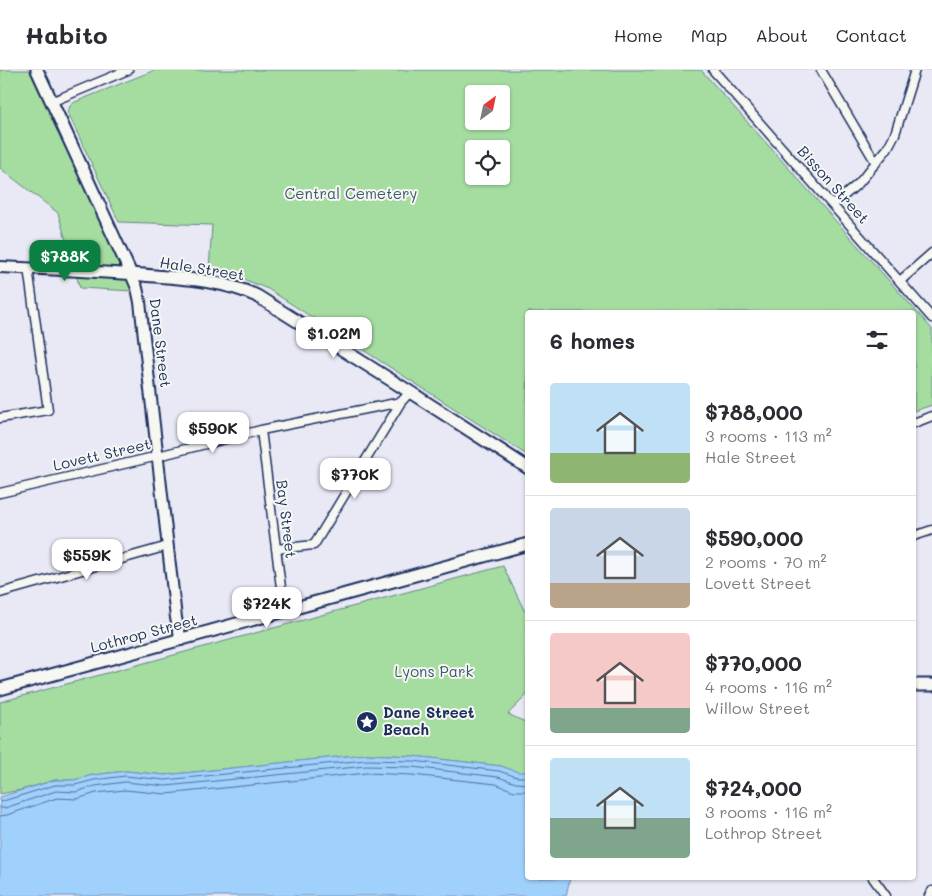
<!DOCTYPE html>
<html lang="en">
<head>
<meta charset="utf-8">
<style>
  body { margin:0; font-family:Mali,sans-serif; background:#f2f2f3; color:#2b2b33; height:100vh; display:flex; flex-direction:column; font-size:19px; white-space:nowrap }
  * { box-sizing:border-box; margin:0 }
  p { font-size:16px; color:#7c7c81 }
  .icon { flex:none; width:28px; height:28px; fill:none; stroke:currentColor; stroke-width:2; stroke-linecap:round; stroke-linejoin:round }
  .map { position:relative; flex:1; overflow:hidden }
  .panel { position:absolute; left:525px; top:240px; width:391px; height:570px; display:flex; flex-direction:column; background:#fff; border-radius:5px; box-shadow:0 1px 4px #0004 }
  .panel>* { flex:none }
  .needle { width:32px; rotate:33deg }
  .tools { position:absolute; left:465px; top:15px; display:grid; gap:10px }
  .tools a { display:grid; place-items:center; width:45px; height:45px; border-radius:5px; background:#fff; box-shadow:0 1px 4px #0004; font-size:25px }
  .price { position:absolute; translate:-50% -42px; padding:0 11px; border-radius:10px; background:#fff; color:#222; font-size:16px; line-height:32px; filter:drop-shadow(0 1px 2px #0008) }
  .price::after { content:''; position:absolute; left:50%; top:30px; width:15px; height:11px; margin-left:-8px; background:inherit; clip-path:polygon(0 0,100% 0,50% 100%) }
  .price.current { background:#0b8043; color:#fff }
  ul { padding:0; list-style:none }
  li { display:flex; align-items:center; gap:15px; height:125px; padding:0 25px }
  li+li { border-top:1px solid #e1e1e2 }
  li span { display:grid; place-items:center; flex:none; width:140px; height:100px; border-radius:5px; color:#555 }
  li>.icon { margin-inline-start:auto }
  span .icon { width:60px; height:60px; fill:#fffc; stroke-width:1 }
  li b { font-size:21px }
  h2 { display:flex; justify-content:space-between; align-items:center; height:60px; padding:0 25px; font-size:21px }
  header { display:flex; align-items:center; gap:30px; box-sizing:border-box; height:70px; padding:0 25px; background:#fff; border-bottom:1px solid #e1e1e2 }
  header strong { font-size:24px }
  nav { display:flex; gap:28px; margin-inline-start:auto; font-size:18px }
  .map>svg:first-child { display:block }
  .green { fill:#a5dda1; stroke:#608680; fill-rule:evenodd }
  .water { fill:#a0d0fc; stroke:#6b90bd }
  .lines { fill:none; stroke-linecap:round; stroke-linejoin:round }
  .shore { stroke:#506f9d; stroke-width:1 }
  .minor-casing { stroke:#1b2f5e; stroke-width:11 }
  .tertiary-casing { stroke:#1b2f5e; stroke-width:14 }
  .secondary-casing { stroke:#1b2f5e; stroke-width:15 }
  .minor { stroke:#f6f6f2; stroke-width:8 }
  .tertiary { stroke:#f6f6f2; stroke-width:10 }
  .secondary { stroke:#f6f6f2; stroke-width:11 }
  .labels { text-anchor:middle; stroke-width:4; stroke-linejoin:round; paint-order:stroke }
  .street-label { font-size:15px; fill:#1b2f5e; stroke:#f6f6f2 }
  .park-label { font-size:15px; fill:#3e5a6f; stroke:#f6f6f2 }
  .poi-label { font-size:15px; font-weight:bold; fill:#1b2f5e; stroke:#f6f6f2; text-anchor:start }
</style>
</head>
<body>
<header>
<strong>Habito</strong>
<nav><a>Home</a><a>Map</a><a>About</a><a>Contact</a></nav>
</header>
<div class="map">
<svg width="932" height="826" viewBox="0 0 932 826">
  <rect width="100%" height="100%" fill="#e9e8f5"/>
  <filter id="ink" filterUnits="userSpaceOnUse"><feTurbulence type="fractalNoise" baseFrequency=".02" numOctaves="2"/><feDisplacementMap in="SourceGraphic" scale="10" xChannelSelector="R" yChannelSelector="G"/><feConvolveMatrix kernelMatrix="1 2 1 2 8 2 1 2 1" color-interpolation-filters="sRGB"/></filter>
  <g filter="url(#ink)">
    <path class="green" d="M0,0H39L133,221L80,218L58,143L0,98Z
      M155,0H701L932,259V335L914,341V242H528L527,385L268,219L236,206L209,201L212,155L119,152L68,43L70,36L75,32ZM474,24H501V51H474ZM474,79H501V106H474Z
      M503,496L524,540L527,542V625L508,644L527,653V702L518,703L501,696L413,686L366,684L165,705L126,701L93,705L74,710H55L21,720L0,724V632Z"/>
    <path class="water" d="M366,684L413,686L501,696L518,702H527L528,808H570L566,826H0V727L55,710H74L93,705L126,701L165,705Z"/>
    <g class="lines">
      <path class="shore" d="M0,732L55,715H75L94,710L125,706L165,710L366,690L413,691L499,701L517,707H528
        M0,738H5L56,721L76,722L95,716L125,712L166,716L366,696L412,697L498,707L516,713L528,714
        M0,746L7,745L57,728L77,729L96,723L125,720L166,724L367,703L412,705L496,714L514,721H528"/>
      <g class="minor-casing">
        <path id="minor" d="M713,0L932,248
          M821,0L876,93
          M51,32L128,0
          M833,135L859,113L887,79L895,64L915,0
          M900,211L932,183
          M0,348L48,340L28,198
          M914,353L932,346
          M261,360L284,541
          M0,423L158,386L261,360L401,332L410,322
          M914,466L932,460
          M276,479L314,475L401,332
          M0,523L168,476
          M873,808L886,826
          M929,826L932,821"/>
      </g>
      <g class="tertiary-casing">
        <path id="tertiary" d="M0,197L63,200L131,204L137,218L140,232L176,548L181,570"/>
      </g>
      <g class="secondary-casing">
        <path id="secondary" d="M37,0L131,204C173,208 218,208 257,226L410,322L528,398
          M914,615H932
          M0,619L528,474"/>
      </g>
      <use href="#minor" class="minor"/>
      <use href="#tertiary" class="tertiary"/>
      <use href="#secondary" class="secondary"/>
    </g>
  </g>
  <defs>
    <g id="sight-disc" transform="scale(1.125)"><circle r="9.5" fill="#1b2f5e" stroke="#f6f6f2"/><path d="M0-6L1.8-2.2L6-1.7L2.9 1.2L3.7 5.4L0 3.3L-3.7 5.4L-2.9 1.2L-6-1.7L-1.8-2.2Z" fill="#fff"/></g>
  </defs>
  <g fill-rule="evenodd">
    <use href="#sight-disc" x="367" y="652"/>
  </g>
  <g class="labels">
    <g class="street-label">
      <text transform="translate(833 115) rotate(48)" y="5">Bisson Street</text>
      <text transform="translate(202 199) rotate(9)" y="5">Hale Street</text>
      <text transform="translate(160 273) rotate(83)" y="5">Dane Street</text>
      <text transform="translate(102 385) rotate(-13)" y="5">Lovett Street</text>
      <text transform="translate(286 449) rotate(83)" y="5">Bay Street</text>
      <text transform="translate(144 564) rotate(-15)" y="5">Lothrop Street</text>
    </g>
    <g class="park-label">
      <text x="351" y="129">Central Cemetery</text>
      <text x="434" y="607">Lyons Park</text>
    </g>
    <g class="poi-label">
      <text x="383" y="648">Dane Street<tspan x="383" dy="17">Beach</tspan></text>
    </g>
  </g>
</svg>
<div class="tools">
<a><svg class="needle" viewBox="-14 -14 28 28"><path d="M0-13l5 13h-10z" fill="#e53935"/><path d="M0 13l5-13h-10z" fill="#7c7c81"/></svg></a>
<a><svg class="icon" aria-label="locate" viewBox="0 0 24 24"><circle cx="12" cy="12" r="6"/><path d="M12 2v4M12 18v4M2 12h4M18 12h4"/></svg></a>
</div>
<b class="price current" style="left:65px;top:212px">$788K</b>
<b class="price" style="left:334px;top:289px">$1.02M</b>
<b class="price" style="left:213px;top:384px">$590K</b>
<b class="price" style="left:355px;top:430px">$770K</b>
<b class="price" style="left:87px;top:511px">$559K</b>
<b class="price" style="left:267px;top:559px">$724K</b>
<section class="panel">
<h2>6 homes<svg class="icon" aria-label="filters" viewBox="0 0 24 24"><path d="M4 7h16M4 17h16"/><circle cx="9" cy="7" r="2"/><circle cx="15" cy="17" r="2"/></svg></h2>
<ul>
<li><span style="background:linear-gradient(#bfe0f5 70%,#8fb573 0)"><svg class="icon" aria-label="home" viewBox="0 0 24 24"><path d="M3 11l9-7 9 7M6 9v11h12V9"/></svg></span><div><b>$788,000</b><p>3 rooms · 113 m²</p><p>Hale Street</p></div></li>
<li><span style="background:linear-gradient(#c9d6e8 75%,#b9a48a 0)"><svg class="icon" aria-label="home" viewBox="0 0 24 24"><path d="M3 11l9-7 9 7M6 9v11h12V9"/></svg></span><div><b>$590,000</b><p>2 rooms · 70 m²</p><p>Lovett Street</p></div></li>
<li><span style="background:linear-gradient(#f6c9c9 75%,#7fa58c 0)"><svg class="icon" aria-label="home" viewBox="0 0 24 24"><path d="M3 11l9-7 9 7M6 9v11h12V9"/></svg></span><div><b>$770,000</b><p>4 rooms · 116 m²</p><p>Willow Street</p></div></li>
<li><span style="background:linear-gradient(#bfe0f5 60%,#7fa58c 0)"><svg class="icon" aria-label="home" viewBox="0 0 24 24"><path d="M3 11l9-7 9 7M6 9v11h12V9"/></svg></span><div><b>$724,000</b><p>3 rooms · 116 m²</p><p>Lothrop Street</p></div></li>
</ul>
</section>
</div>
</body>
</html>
